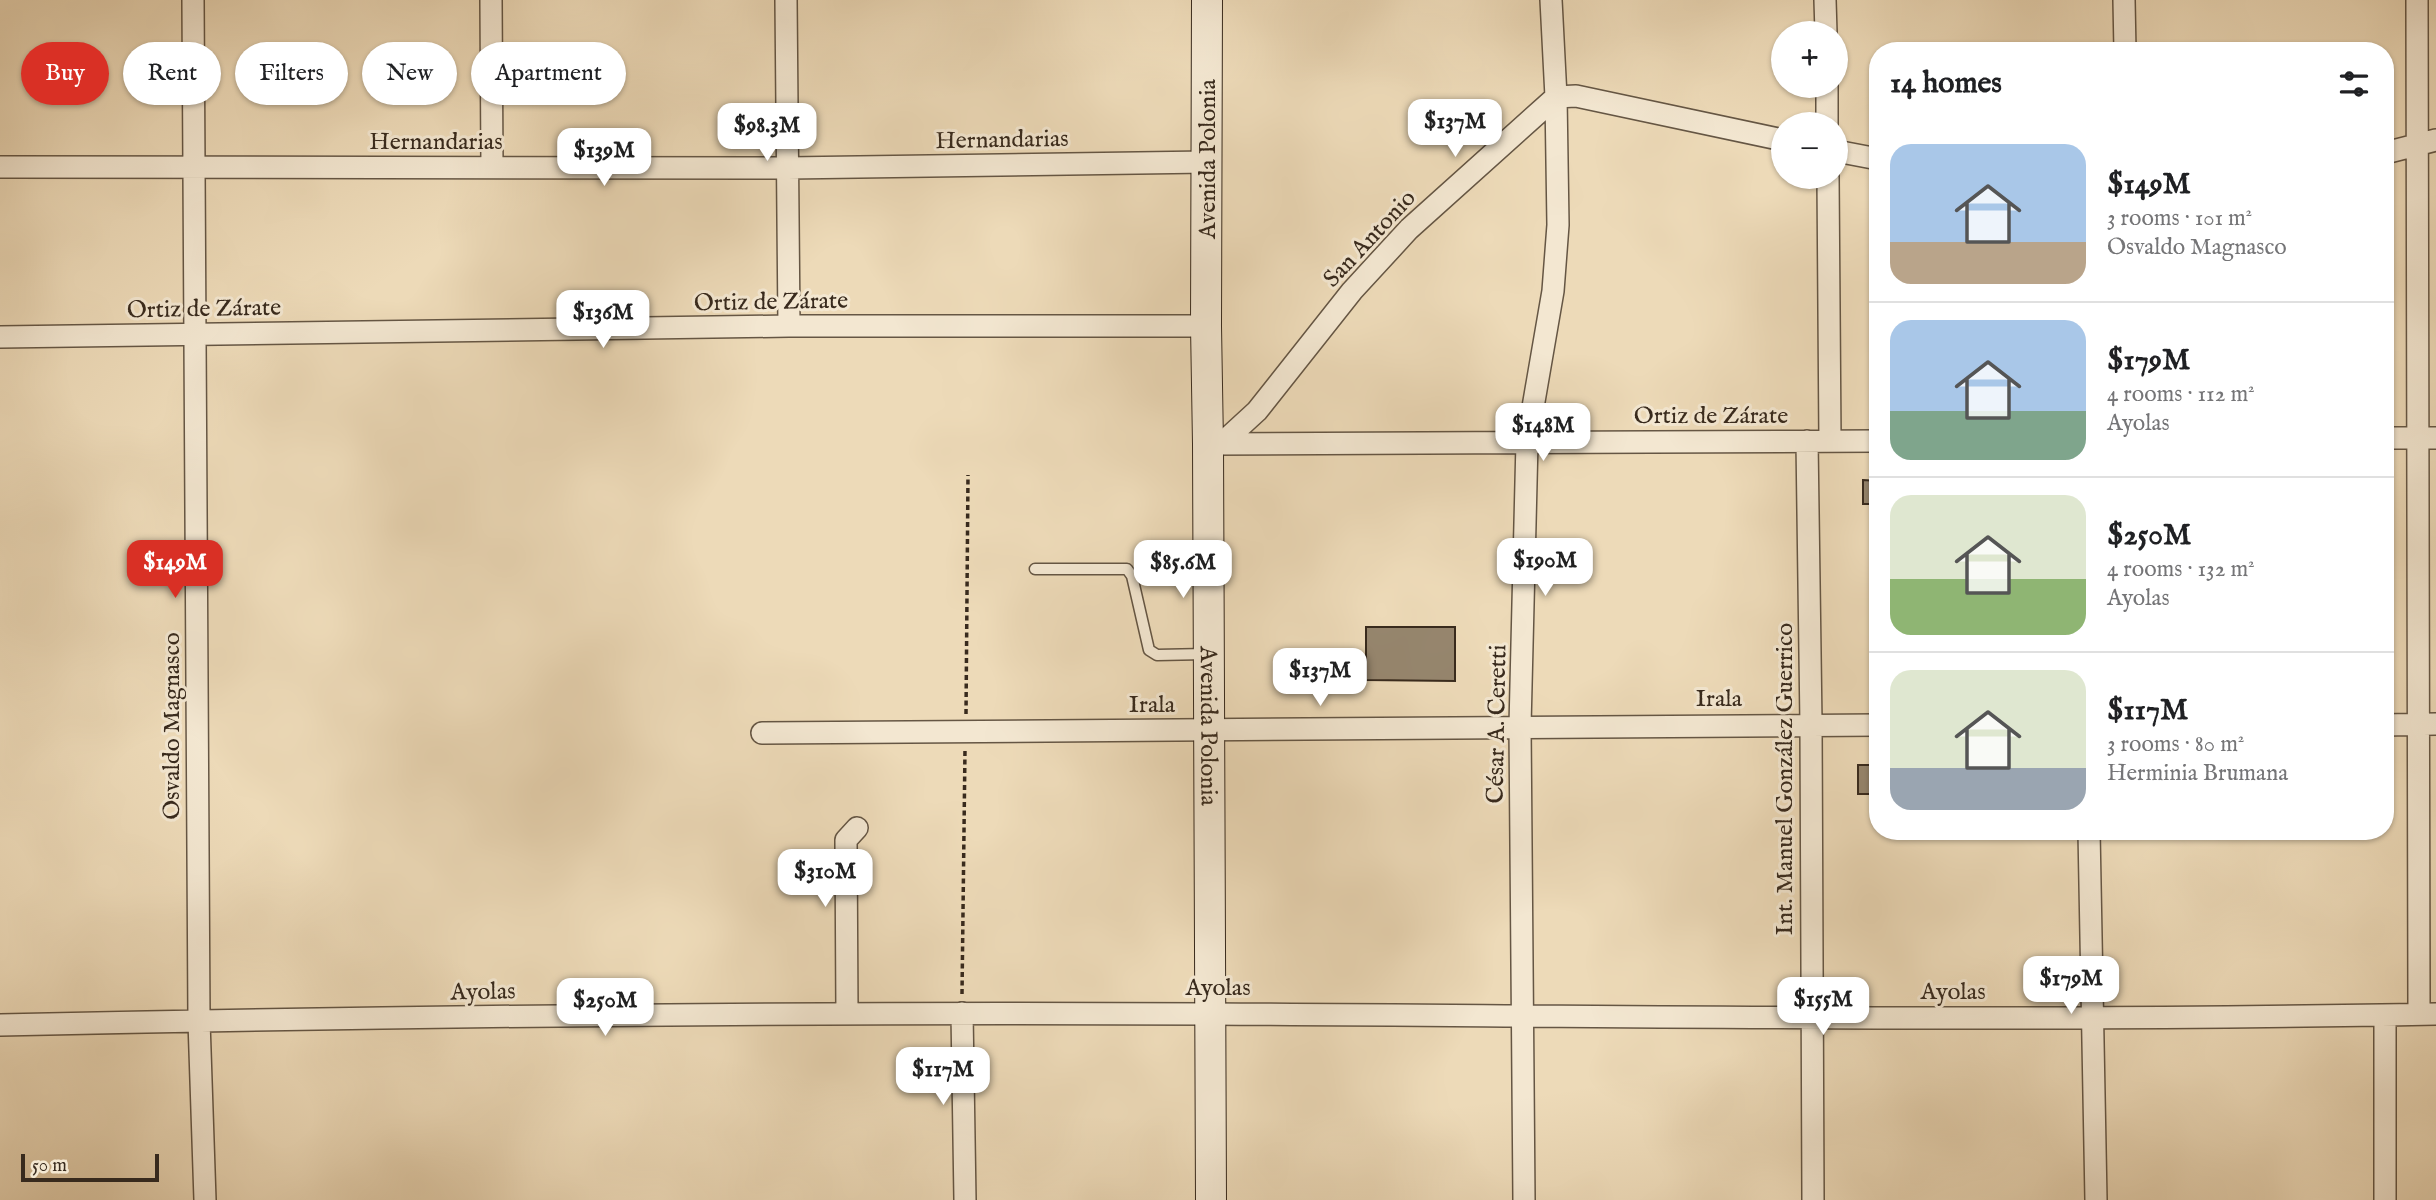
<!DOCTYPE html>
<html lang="en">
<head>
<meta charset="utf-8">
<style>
  body { margin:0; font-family:"IM FELL English",serif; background:#f6f6f6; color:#202124; height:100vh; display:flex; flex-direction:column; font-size:26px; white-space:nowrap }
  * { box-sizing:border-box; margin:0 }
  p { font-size:23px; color:#757577 }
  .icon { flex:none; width:38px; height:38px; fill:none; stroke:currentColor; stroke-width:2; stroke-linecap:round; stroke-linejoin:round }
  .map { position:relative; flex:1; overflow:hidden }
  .sheet { position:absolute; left:1869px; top:42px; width:525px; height:798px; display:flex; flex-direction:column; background:#fff; border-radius:28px; box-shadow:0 2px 5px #0004 }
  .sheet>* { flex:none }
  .top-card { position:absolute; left:21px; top:42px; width:665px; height:63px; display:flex; gap:14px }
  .buttons { position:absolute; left:1771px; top:21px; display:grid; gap:14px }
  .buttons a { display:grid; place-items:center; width:77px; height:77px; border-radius:50%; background:#fff; box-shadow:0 2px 5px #0004; font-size:35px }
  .scale { position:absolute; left:21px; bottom:18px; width:138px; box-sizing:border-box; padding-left:7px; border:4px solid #382a1d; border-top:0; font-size:19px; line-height:24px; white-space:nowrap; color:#382a1d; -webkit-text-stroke:5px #f3e7d1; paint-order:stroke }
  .price { position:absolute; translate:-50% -60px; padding:0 16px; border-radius:14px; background:#fff; color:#222; font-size:23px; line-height:46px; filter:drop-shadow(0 2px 4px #0008) }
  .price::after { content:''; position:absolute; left:50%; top:42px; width:21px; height:16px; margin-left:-10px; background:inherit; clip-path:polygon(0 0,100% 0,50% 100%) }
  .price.on { background:#d93025; color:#fff }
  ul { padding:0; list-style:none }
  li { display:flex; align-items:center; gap:21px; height:175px; padding:0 21px }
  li+li { border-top:2px solid #e0e0e0 }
  li span { display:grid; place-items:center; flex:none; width:196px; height:140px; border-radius:21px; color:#555 }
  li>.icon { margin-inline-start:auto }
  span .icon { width:84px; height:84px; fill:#fffc; stroke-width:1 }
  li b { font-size:30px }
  h2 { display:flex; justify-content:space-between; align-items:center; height:84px; padding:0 21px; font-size:30px }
  .chip { padding:0 24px; border-radius:32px; background:#fff; box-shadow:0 2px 5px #0004; font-size:24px; line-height:63px }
  .chip.on { background:#d93025; color:#fff }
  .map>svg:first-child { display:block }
  .building { fill:#96866e; stroke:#382a1d; stroke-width:2 }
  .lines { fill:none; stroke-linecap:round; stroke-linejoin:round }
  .lane-casing { stroke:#655644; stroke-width:13 }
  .street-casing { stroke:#655644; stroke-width:24 }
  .secondary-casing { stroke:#382a1d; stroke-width:32 }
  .path { stroke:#382a1d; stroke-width:3.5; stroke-dasharray:5 3.5; stroke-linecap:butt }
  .lane { stroke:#f3e7d1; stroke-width:10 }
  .street { stroke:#f3e7d1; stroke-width:21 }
  .secondary { stroke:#f3e7d1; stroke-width:30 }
  .labels { text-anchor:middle; stroke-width:6; stroke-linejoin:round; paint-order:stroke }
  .street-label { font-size:24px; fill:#382a1d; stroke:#f3e7d1 }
</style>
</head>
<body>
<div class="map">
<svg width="2436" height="1200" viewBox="0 0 2436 1200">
  <rect width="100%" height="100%" fill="#eddab8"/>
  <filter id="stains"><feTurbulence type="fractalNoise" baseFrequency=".00286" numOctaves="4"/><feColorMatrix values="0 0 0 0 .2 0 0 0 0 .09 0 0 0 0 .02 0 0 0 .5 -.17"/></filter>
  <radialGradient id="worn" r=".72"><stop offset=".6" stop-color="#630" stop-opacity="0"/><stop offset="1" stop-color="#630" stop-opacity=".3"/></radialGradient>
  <path class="building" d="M1863,480L1878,481V504H1863Z
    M1366,627H1455V681L1366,680Z
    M1858,765H1878V794H1858Z"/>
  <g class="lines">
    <g class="lane-casing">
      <path id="lane" d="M1035,569H1127L1132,576L1149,650L1157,655L1206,654"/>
    </g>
    <g class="street-casing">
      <path id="street" d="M193,0L199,1021L205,1200
        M491,0L492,167
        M786,0L789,326
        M1825,0L1826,33
        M2124,0L2125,51
        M2417,0L2419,1014
        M1827,86V124
        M1836,151L1878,159
        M2385,153L2436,140
        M0,167L788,168L1207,162
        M1828,177L1830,441
        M0,337L789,326H1206
        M2385,438H2436
        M1807,441L1811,724L1813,1200
        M1214,444L1878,441
        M1221,444L1257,411L1352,291L1409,229L1556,97L1576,96L1783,140
        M2385,725L2436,724
        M762,733L1878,725
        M2089,831L2096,1200
        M962,1013L965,1200
        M847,1014L846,840L857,828
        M0,1025C404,1016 808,1012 1212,1014C1620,1016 2028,1022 2436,1014
        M1524,1200L1520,726L1527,442L1553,291L1558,225L1556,97L1551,0
        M2385,1200V1015"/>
    </g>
    <g class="secondary-casing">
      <g id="secondary">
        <path id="s1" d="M1207,0L1206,326L1208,444L1211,1200"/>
      </g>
    </g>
    <path class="path" d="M966,714L968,475
      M962,994L965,749"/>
    <use href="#lane" class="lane"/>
    <use href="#street" class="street"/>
    <use href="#secondary" class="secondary"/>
  </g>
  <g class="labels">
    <g class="street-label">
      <text transform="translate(1002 139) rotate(-1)" y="8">Hernandarias</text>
      <text x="436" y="149">Hernandarias</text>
      <text transform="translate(1207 159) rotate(-90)" y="8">Avenida Polonia</text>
      <text transform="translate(1369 238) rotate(-47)" y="8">San Antonio</text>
      <text transform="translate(771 301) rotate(-1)" y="8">Ortiz de Zárate</text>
      <text transform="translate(204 308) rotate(-1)" y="8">Ortiz de Zárate</text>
      <text x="1711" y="423">Ortiz de Zárate</text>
      <text x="1719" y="706">Irala</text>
      <text x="1152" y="712">Irala</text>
      <text transform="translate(1496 724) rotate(-89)" y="8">César A. Ceretti</text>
      <text transform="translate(171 726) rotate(-90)" y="8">Osvaldo Magnasco</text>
      <text dy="8" stroke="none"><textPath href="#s1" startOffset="726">Avenida Polonia</textPath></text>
      <text transform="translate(1784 779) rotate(-90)" y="8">Int. Manuel González Guerrico</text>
      <text x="1218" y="995">Ayolas</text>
      <text transform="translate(483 991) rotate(-1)" y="8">Ayolas</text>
      <text x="1953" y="999">Ayolas</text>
    </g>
  </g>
  <rect width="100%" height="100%" filter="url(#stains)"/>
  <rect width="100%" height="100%" fill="url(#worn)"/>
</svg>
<div class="buttons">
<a>+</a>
<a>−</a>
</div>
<div class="scale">50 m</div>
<b class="price" style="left:1455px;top:159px">$137M</b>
<b class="price" style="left:767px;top:163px">$98.3M</b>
<b class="price" style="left:604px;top:188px">$139M</b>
<b class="price" style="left:603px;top:350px">$136M</b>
<b class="price" style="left:1543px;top:463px">$148M</b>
<b class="price" style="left:1545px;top:598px">$190M</b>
<b class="price on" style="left:175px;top:600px">$149M</b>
<b class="price" style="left:1183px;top:600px">$85.6M</b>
<b class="price" style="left:1320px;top:708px">$137M</b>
<b class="price" style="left:825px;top:909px">$310M</b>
<b class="price" style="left:2071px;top:1016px">$179M</b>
<b class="price" style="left:1823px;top:1037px">$155M</b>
<b class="price" style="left:605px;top:1038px">$250M</b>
<b class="price" style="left:943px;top:1107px">$117M</b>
<div class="top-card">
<a class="chip on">Buy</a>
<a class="chip">Rent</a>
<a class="chip">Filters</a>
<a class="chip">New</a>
<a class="chip">Apartment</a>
</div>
<section class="sheet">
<h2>14 homes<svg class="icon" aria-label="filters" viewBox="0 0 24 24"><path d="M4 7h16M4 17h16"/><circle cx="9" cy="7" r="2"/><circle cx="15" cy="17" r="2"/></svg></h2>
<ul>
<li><span style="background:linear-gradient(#a9c7e8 70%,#b9a48a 0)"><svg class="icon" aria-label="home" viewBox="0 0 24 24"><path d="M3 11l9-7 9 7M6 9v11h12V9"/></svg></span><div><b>$149M</b><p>3 rooms · 101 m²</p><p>Osvaldo Magnasco</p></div></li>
<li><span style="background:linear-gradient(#a9c7e8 65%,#7fa58c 0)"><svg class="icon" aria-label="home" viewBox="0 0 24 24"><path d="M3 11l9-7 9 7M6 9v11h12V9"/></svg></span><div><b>$179M</b><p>4 rooms · 112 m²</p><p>Ayolas</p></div></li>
<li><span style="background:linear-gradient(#dfe7d0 60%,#8fb573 0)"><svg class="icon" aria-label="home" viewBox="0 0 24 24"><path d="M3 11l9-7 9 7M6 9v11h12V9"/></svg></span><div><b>$250M</b><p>4 rooms · 132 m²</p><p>Ayolas</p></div></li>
<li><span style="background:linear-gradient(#dfe7d0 70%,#9aa5b1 0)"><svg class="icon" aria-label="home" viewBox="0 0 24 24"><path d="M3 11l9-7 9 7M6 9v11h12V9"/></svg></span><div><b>$117M</b><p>3 rooms · 80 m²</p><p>Herminia Brumana</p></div></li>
</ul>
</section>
</div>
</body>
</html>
